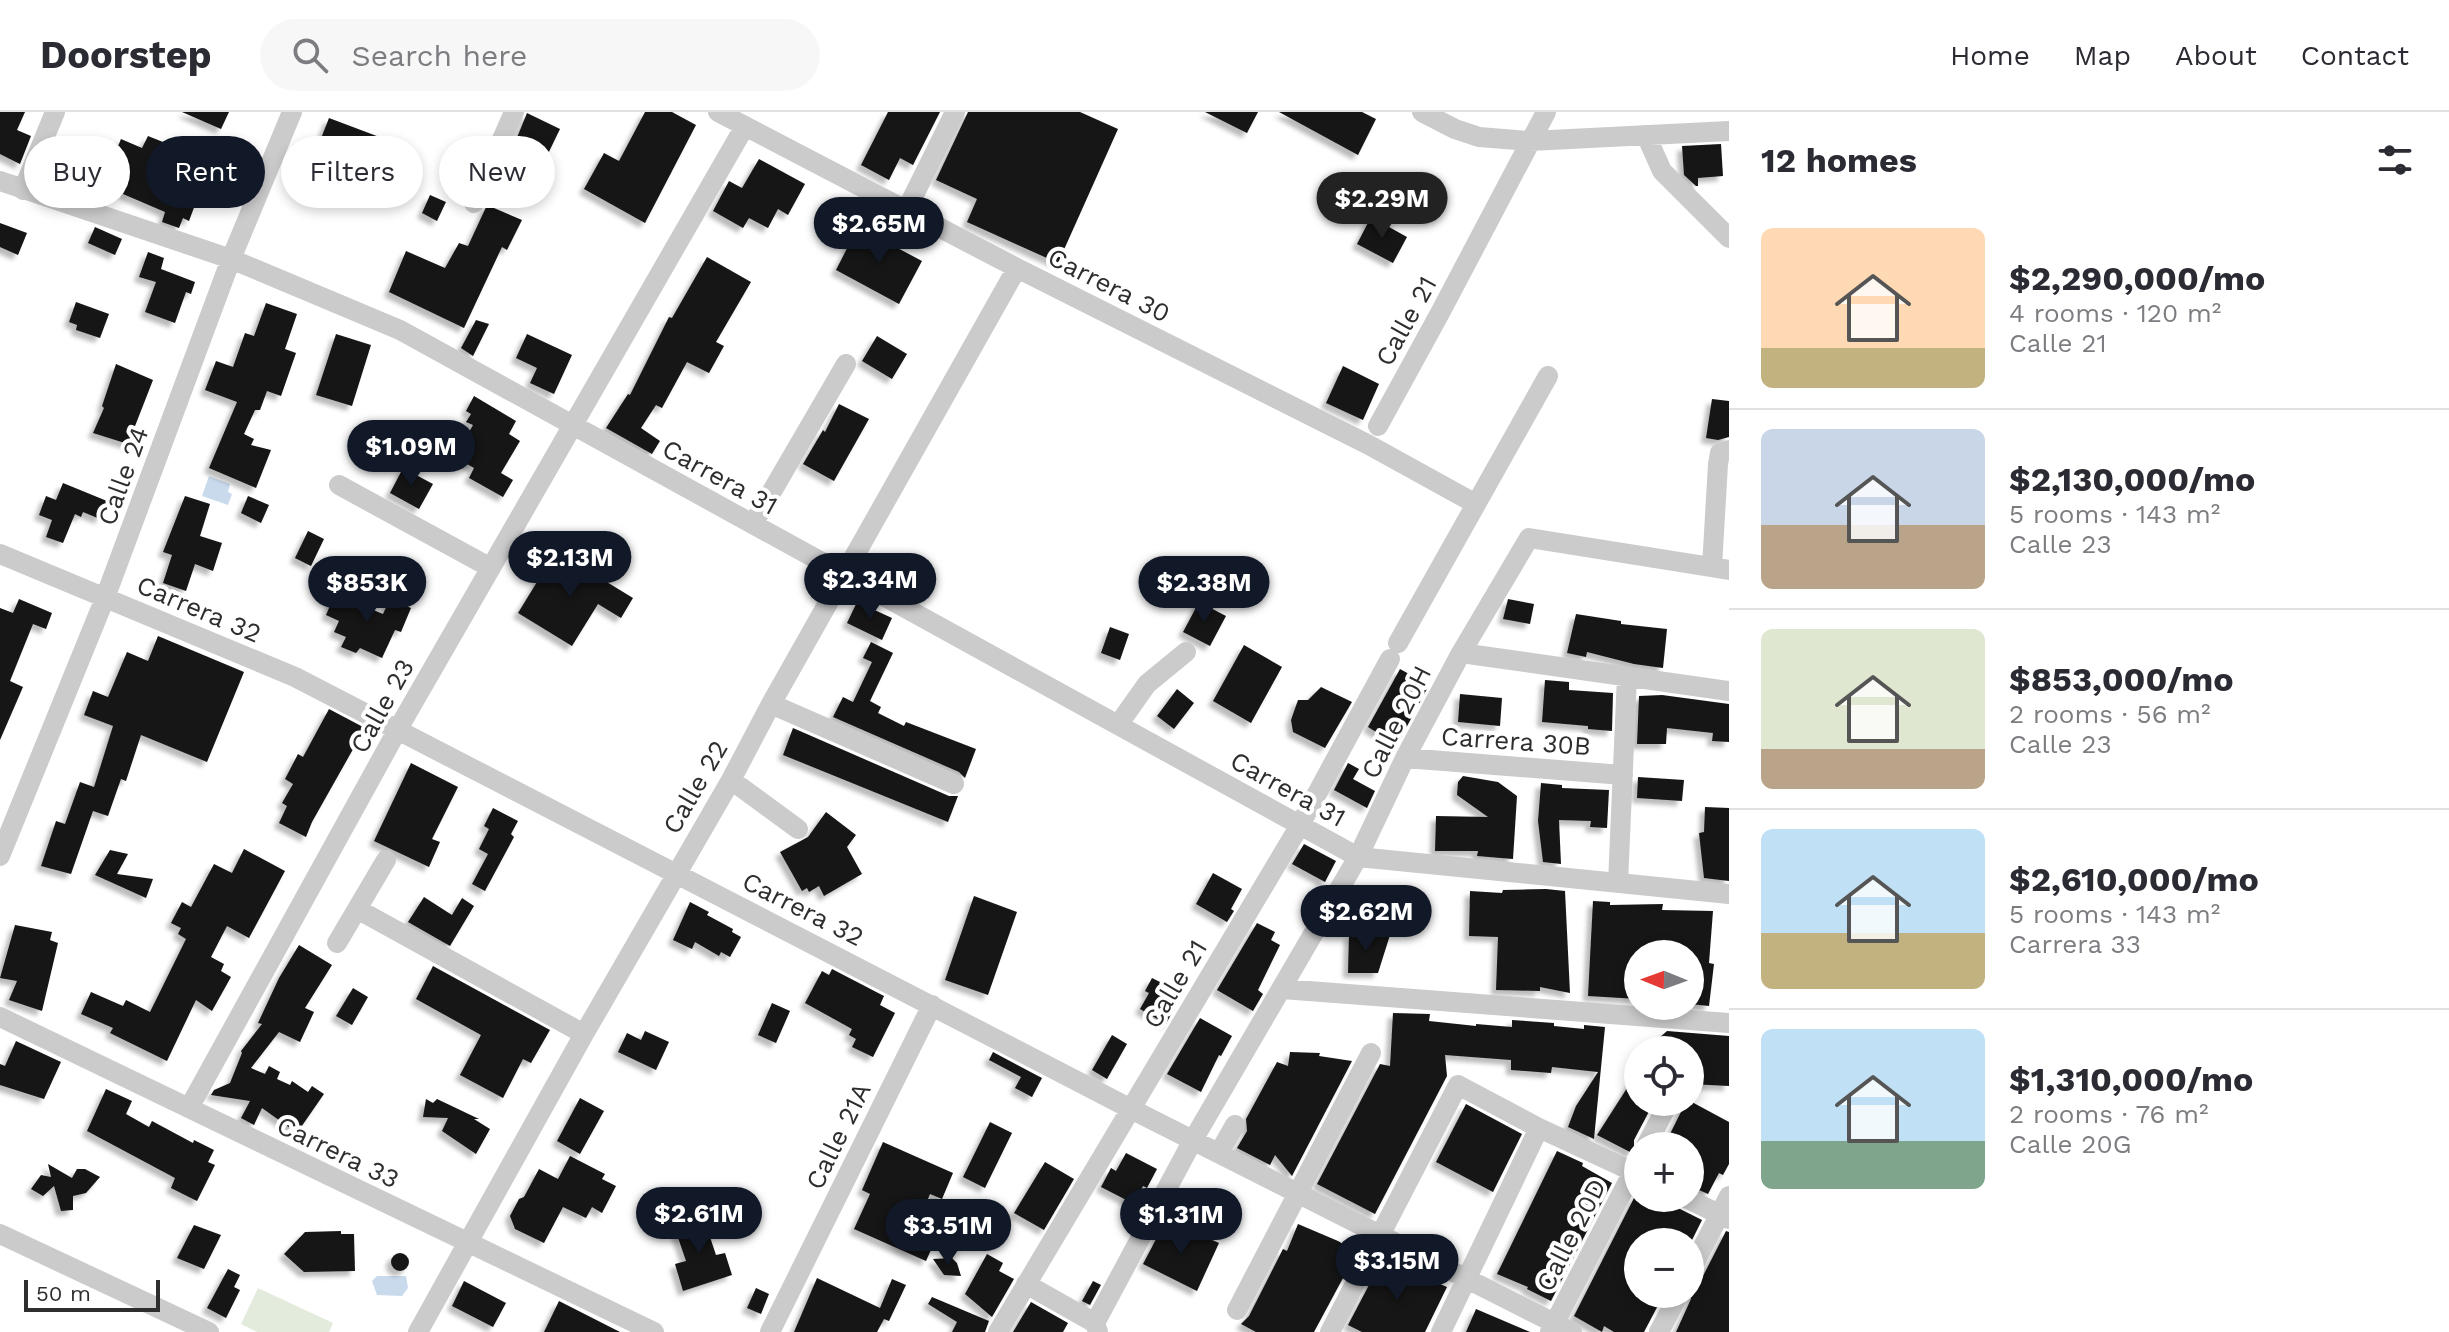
<!DOCTYPE html>
<html lang="en">
<head>
<meta charset="utf-8">
<style>
  body { margin:0; font-family:"Work Sans",sans-serif; background:#f7f7f7; color:#2b2b33; height:100vh; display:flex; flex-direction:column; font-size:30px; white-space:nowrap }
  * { box-sizing:border-box; margin:0 }
  p { font-size:26px; color:#7c7c81 }
  .icon { flex:none; width:44px; height:44px; fill:none; stroke:currentColor; stroke-width:2; stroke-linecap:round; stroke-linejoin:round }
  .map { position:relative; flex:1; overflow:hidden }
  .panel { display:flex; flex-direction:column; background:#fff; width:720px }
  .panel>* { flex:none }
  .guide { position:absolute; left:24px; top:24px; width:760px; height:72px; display:flex; gap:16px }
  .needle { width:52px; rotate:271deg }
  .controls { position:absolute; left:1624px; top:828px; display:grid; gap:16px }
  .controls a { display:grid; place-items:center; width:80px; height:80px; border-radius:50%; background:#fff; box-shadow:0 4px 12px #0003; font-size:40px }
  .scale { position:absolute; left:24px; bottom:20px; width:136px; box-sizing:border-box; padding-left:8px; border:4px solid #2e2e2e; border-top:0; font-size:22px; line-height:28px; white-space:nowrap; color:#2e2e2e; -webkit-text-stroke:6px #fff; paint-order:stroke }
  .price { position:absolute; translate:-50% -68px; padding:0 18px; border-radius:28px; background:#111827; color:#fff; font-size:26px; line-height:52px; filter:drop-shadow(0 2px 4px #0008) }
  .price::after { content:''; position:absolute; left:50%; top:48px; width:24px; height:18px; margin-left:-12px; background:inherit; clip-path:polygon(0 0,100% 0,50% 100%) }
  .price.on { background:#222; color:#fff }
  ul { padding:0; list-style:none }
  li { display:flex; align-items:center; gap:24px; height:200px; padding:0 32px }
  li+li { border-top:2px solid #e1e1e2 }
  li span { display:grid; place-items:center; flex:none; width:224px; height:160px; border-radius:12px; color:#555 }
  li>.icon { margin-inline-start:auto }
  span .icon { width:96px; height:96px; fill:#fffc; stroke-width:1 }
  li b { font-size:34px }
  h2 { display:flex; justify-content:space-between; align-items:center; height:96px; padding:0 32px; font-size:34px }
  .tag { padding:0 28px; border-radius:36px; background:#fff; box-shadow:0 4px 12px #0003; font-size:28px; line-height:72px }
  .tag.on { background:#111827; color:#fff }
  header { display:flex; align-items:center; gap:48px; box-sizing:border-box; height:112px; padding:0 40px; background:#fff; border-bottom:2px solid #e1e1e2 }
  header strong { font-size:38px }
  nav { display:flex; gap:44px; margin-inline-start:auto; font-size:28px }
  .search { width:560px; height:72px; background:#f7f7f7; display:flex; align-items:center; gap:20px; box-sizing:border-box; padding:0 28px; border-radius:44px; color:#7c7c81; font-size:30px }
  main { display:flex; flex:1; min-height:0 }
  .map>svg:first-child { display:block }
  .green { fill:#e3ecdc }
  .water { fill:#c8daec }
  .building { fill:#151515; filter:url(#shadow) }
  .lines { fill:none; stroke-linecap:round; stroke-linejoin:round }
  .minor { stroke:#cbcbcb; stroke-width:20 }
  .labels { text-anchor:middle; stroke-width:8; stroke-linejoin:round; paint-order:stroke }
  .street-label { font-size:26px; fill:#2e2e2e; stroke:#fff }
</style>
</head>
<body>
<header>
<strong>Doorstep</strong>
<div class="search"><svg class="icon" aria-label="search" viewBox="0 0 24 24"><circle cx="10" cy="10" r="6"/><path d="M15 15l6 6"/></svg>Search here</div>
<nav><a>Home</a><a>Map</a><a>About</a><a>Contact</a></nav>
</header>
<main>
<div class="map">
<svg width="1729" height="1220" viewBox="0 0 1729 1220">
  <defs>
    <filter id="shadow"><feDropShadow dx="-5" dy="5" stdDeviation="2" flood-color="#0004"/></filter>
  </defs>
  <rect width="100%" height="100%" fill="#fff"/>
  <path class="green" d="M258,1176L333,1211L329,1220H257L241,1212Z"/>
  <path class="water" d="M209,364L230,372L228,380L232,382L228,393L202,384Z
    M377,1164H406L408,1176L402,1184L377,1183L372,1169Z"/>
  <path class="building" d="M0,0H25L17,18L31,24L20,52L0,42Z
    M182,0H229L221,17Z
    M645,0H672L696,13L645,111L584,77L604,41L619,49Z
    M888,0H940L913,53L900,46L889,68L861,53Z
    M1080,0L1118,17L1058,151L967,110L977,87L936,68L968,0Z
    M1205,0H1258L1247,21Z
    M1279,0H1362L1376,7L1358,43Z
    M527,1L560,17L545,48L514,33Z
    M329,6L390,29L373,72L331,55L329,59L311,52Z
    M148,24L188,40L189,38L212,47L189,109L183,106L179,116L162,110L165,100L123,82L127,72L106,63L121,27L142,36Z
    M1721,32L1723,64L1698,66V74H1696L1684,63L1682,34Z
    M759,47L805,72L788,103L778,97L768,116L749,106L743,116L713,99L729,69L742,76Z
    M430,83L446,90L437,109L422,101Z
    M487,93L522,108L507,138L502,135L464,216L389,180L406,139L445,156L459,131L468,134Z
    M1371,105L1407,125L1393,151L1357,132Z
    M0,111L27,121L18,143L0,135Z
    M95,115L122,127L115,143L88,131Z
    M858,115L922,149L899,192L836,158Z
    M148,140L164,146L161,157L195,170L191,182L186,180L175,211L145,200L156,170L139,165Z
    M707,145L751,170L716,230L724,234L709,261L687,250L662,296L656,293L641,316L660,329L652,342L606,316L628,282L630,283L669,205L672,206Z
    M76,190L109,202L100,226L76,218L77,213L69,210Z
    M266,191L297,202L285,237L296,241L281,284L267,279L260,298H255L244,322L254,327L251,333L271,338L256,376L209,356L237,290L205,278L216,249L233,255L245,221L254,224Z
    M476,208L489,212L473,244L461,236Z
    M336,222L371,233L352,294L316,283Z
    M527,222L572,243L554,282L530,271L537,256L516,246Z
    M877,224L907,242L892,267L862,249Z
    M116,252L153,268L128,332L93,321L104,296L102,294Z
    M1343,254L1379,272L1363,308L1326,291Z
    M474,284L516,309L509,322L520,329L501,361L513,368L503,385L469,366L474,356L455,345L473,313L466,310L471,302L466,299Z
    M1712,287L1729,289V325L1718,328L1706,326Z
    M839,292L869,307L834,369L803,352L823,318L825,320Z
    M403,356L433,372L419,397L390,381Z
    M63,371L107,389L100,407L83,400L81,405L75,402L63,431L46,425L52,408L39,403L46,384L56,388Z
    M185,384L210,392L200,424L222,431L213,459L195,452L186,479L163,471L172,443L163,440Z
    M248,384L269,393L261,411L241,401Z
    M308,419L324,427L311,454L295,446Z
    M556,439L633,486L621,506L598,492L572,534L518,501Z
    M335,482L383,502L390,487L411,496L401,520L395,518L382,546L360,536L356,541L341,535L346,525L334,520L339,509L326,503Z
    M19,487L52,501L46,517L33,512L10,569L23,575L0,628V496L13,501Z
    M1508,487L1534,492L1530,512L1503,507Z
    M857,490L892,506L882,528L847,511Z
    M1199,490L1226,504L1210,534L1183,520Z
    M1576,502L1621,509V512L1667,517L1663,556L1634,552L1587,540L1586,545L1567,541Z
    M1110,515L1129,522L1120,548L1101,541Z
    M158,524L244,560L207,650L141,623L126,669L121,667L108,704L93,699L71,762L41,754L56,709L65,712L80,670L94,675L113,614L84,603L93,579L108,585L127,540L148,549Z
    M871,530L893,541L870,589L881,595L878,601L904,614L906,610L976,637L965,666L959,660L833,605L843,585L853,590L872,550L863,546Z
    M1244,533L1282,555L1251,611L1213,589Z
    M1400,557L1429,573L1397,633L1368,615Z
    M1545,568L1569,570V578L1613,581L1612,619L1588,617V614L1542,610Z
    M1321,575L1352,590L1325,636L1293,620L1291,608L1298,588H1308Z
    M1177,577L1194,591L1174,617L1157,604Z
    M1460,582L1502,586L1500,614L1458,610Z
    M1662,583L1729,592V630L1712,629L1713,621L1667,616L1666,632H1637L1639,584Z
    M329,597L365,616L312,710L306,725L279,711L287,694L282,691L293,672L285,667L298,642L303,645Z
    M793,616L949,684H958L948,710L783,643Z
    M411,651L458,675L432,727L440,730L429,755L374,729Z
    M1348,651L1359,657L1353,667L1375,679L1367,696L1334,678Z
    M1463,664L1498,670L1517,684L1513,747L1477,744L1478,739H1435L1436,704L1488,705L1457,683L1458,670Z
    M1638,665L1684,668L1682,689L1637,686Z
    M1541,671L1562,673V676L1609,678L1607,716L1590,715L1591,709L1559,708L1561,752L1543,750L1538,709Z
    M1705,695L1729,696V769L1704,766L1699,721L1704,720Z
    M493,696L518,709L511,722L514,725L485,779L472,772L488,742L479,737L489,717L484,714Z
    M826,700L856,723L847,735L862,762L824,784L819,774L809,780L807,776L802,779L780,740L808,725Z
    M1304,732L1336,749L1325,770L1292,752Z
    M244,737L285,759L249,826L227,814L211,845L224,852L221,859L231,865L212,899L196,888L167,949L110,921L113,916L81,902L91,880L123,894L126,888L150,900L186,827L178,822L181,816L171,811L182,790L191,795L214,752L232,761Z
    M110,738L128,742L117,762L153,767L146,786L95,763Z
    M1213,761L1242,777L1231,797L1234,799L1227,810L1196,792Z
    M1546,777L1565,779L1570,881L1540,875V879L1496,878L1498,825L1469,824L1470,779L1502,781L1503,778Z
    M974,784L1017,800L988,883L945,868Z
    M424,785L452,803L462,786L474,794L450,834L408,810Z
    M1593,789L1610,790V793L1663,792L1662,798L1713,799L1709,851L1714,852L1709,894L1690,892V842H1638V887L1588,884Z
    M690,790L709,800L707,803L733,817L732,820L741,825L730,845L721,840L719,844L695,830L692,837L673,828Z
    M1257,811L1275,820L1271,828L1280,833L1258,878L1263,882L1253,899L1217,878Z
    M15,813L52,820L50,828L58,831L42,899L9,888L17,869L0,866Z
    M1349,822L1390,823L1378,861H1348Z
    M299,833L332,853L305,896L314,900L300,930L279,920L251,956L265,962L269,954L280,960L277,967L290,973L292,969L308,980L312,974L324,982L297,1021L262,996L254,1013L241,1006L250,989L211,983L214,978L230,971L242,941L241,939L262,912L258,911L279,866Z
    M433,854L550,918L531,951L523,947L503,986L460,963L481,923L416,887Z
    M832,857L884,884L880,893L895,901L873,945L852,935L856,927L849,923L852,917L805,891L822,859L829,863Z
    M1152,866L1182,881L1166,912L1140,897L1149,881L1145,879Z
    M353,876L368,885L352,913L336,904Z
    M772,891L790,899L776,931L758,923Z
    M1393,901L1430,902L1429,909L1476,914V912L1512,915V908L1554,911V914L1584,917V913L1605,915L1594,1027L1568,1015L1576,994L1598,960L1552,955L1551,961L1511,958V948L1445,943L1447,964L1375,1102L1317,1072L1380,952L1390,954Z
    M1200,906L1232,924L1221,944L1219,943L1201,980L1167,962Z
    M645,919L669,930L656,958L618,940L627,921L641,928Z
    M1667,919L1729,924V974L1690,972V938H1657L1658,927Z
    M1112,923L1127,932L1107,967L1092,958Z
    M16,929L61,950L44,987L0,973V952L5,954Z
    M993,940L1042,966L1032,985L1015,976L1021,965L989,948Z
    M1290,940L1320,941L1319,944L1352,949L1292,1064L1275,1043L1270,1053L1237,1036L1247,1019L1246,1007L1277,950L1288,954Z
    M1638,959V990H1654L1634,1028V1038L1630,1040L1597,1023Z
    M106,977L132,989L126,1002L149,1015L152,1009L193,1031L194,1028L214,1038L208,1050L215,1053L197,1089L171,1076L175,1066L87,1019Z
    M580,986L604,999L580,1042L557,1029Z
    M426,987L433,991L437,987L479,1007H474L490,1017L476,1042L442,1019L448,1006L423,1005Z
    M1690,989L1729,1010V1052L1723,1063L1719,1061L1708,1082L1690,1074V1034H1664L1686,990Z
    M1466,992L1522,1022L1493,1080L1436,1050Z
    M990,1010L1012,1021L985,1076L963,1065Z
    M883,1030L953,1061L942,1087L930,1082L918,1111L939,1120L926,1149L854,1117L870,1082L862,1078Z
    M1557,1039L1583,1051L1582,1054L1612,1071L1551,1189L1527,1177L1528,1175L1497,1162Z
    M1126,1041L1157,1057L1147,1076L1143,1074L1134,1092L1101,1075L1111,1056L1116,1059Z
    M570,1044L605,1062L602,1067L616,1074L602,1101L592,1095L586,1106L563,1095L544,1131L515,1117L510,1104L519,1087L524,1085L539,1057L558,1067Z
    M1045,1050L1074,1067L1044,1118L1014,1101Z
    M48,1052L72,1066L77,1057H85L100,1065L86,1081L73,1084V1098L61,1099L54,1074L43,1084L31,1077L41,1063L51,1065Z
    M1635,1084L1638,1086H1673L1680,1097L1702,1108L1691,1130H1638V1182H1664L1644,1220H1614L1604,1214L1602,1220L1574,1204Z
    M702,1101L716,1143L725,1141L732,1163L683,1179L675,1152L686,1149L673,1111Z
    M1164,1112L1197,1128L1199,1122L1219,1131L1197,1179L1143,1152Z
    M1298,1112L1338,1129L1357,1140L1314,1220H1256L1241,1212L1249,1204L1283,1137L1287,1139Z
    M194,1113L221,1123L204,1157L177,1146Z
    M341,1119V1122H354L355,1159L304,1160L284,1142L305,1120Z
    M1726,1119L1729,1120V1220H1676L1691,1187V1178L1702,1166Z
    M391 1150a9 9 0 1 1 18 0a9 9 0 1 1-18 0Z
    M987,1142L1003,1151L999,1159L1014,1167L992,1205L965,1182Z
    M952,1146L957,1151L961,1164L944,1163L933,1147Z
    M1386,1149L1447,1175L1425,1220H1362L1348,1213L1379,1154L1383,1156Z
    M228,1157L240,1163L234,1175L240,1178L226,1206L207,1196Z
    M817,1166L880,1196L892,1167L906,1173L889,1209L884,1207L877,1220H794Z
    M464,1169L506,1191L493,1215L452,1194Z
    M1093,1169L1101,1173L1090,1193L1082,1189Z
    M756,1176L769,1182L761,1202L747,1196Z
    M932,1185L989,1209L985,1220H952L957,1210L928,1192Z
    M559,1189L620,1220H544Z
    M1031,1190L1068,1211L1063,1220H1013Z
    M1476,1197L1530,1220H1466Z"/>
  <g class="lines">
    <path class="minor" d="M718,0L1017,156L1369,333L1476,392
      M1422,0L1455,17L1479,25L1530,29L1729,19
      M1646,23L1662,59L1729,126
      M0,69L231,147L400,218L1358,745L1729,782
      M23,78L55,0
      M474,91L514,0
      M907,97L955,0
      M1378,314L1440,201L1546,0
      M339,373L491,456
      M753,412L846,252
      M0,442L295,565L1131,997L1572,1220
      M1712,455L1718,352L1720,341L1729,338
      M1398,531L1548,264
      M1461,541L1729,579
      M771,592L954,672
      M1118,613L1147,572L1186,540
      M1405,646L1623,663
      M731,668L798,717
      M0,744L105,486L231,147L292,0
      M1618,771L1627,564
      M357,797L584,922
      M337,831L386,748
      M1282,877L1729,911
      M0,905L654,1220
      M189,996L398,617L745,14
      M1646,1034L1669,990
      M1219,1041L1235,1013
      M1686,1086L1729,1107
      M0,1122L209,1220
      M1690,1160L1729,1084
      M1026,1172L1095,1211L1098,1220
      M1237,1198L1371,941
      M1095,1211L1193,1028L1358,745L1405,646L1461,541L1529,426L1729,458
      M418,1220L584,922L731,668L771,592L1017,156
      M770,1220L932,893
      M998,1220L1300,713L1390,547
      M1330,1220L1458,973L1539,1016L1638,1062
      M1441,1220L1539,1016
      M1550,1220L1638,1050
      M1659,1220L1679,1182"/>
  </g>
  <g class="labels">
    <g class="street-label">
      <text transform="translate(1109 173) rotate(27)" y="9">Carrera 30</text>
      <text transform="translate(1406 209) rotate(-61)" y="9">Calle 21</text>
      <text transform="translate(123 364) rotate(-70)" y="9">Calle 24</text>
      <text transform="translate(720 365) rotate(29)" y="9">Carrera 31</text>
      <text transform="translate(199 497) rotate(23)" y="9">Carrera 32</text>
      <text transform="translate(382 594) rotate(-61)" y="9">Calle 23</text>
      <text transform="translate(1396 610) rotate(-63)" y="9">Calle 20H</text>
      <text transform="translate(1516 629) rotate(4)" y="9">Carrera 30B</text>
      <text transform="translate(695 675) rotate(-60)" y="9">Calle 22</text>
      <text transform="translate(1288 677) rotate(29)" y="9">Carrera 31</text>
      <text transform="translate(803 797) rotate(27)" y="9">Carrera 32</text>
      <text transform="translate(1175 872) rotate(-59)" y="9">Calle 21</text>
      <text transform="translate(838 1024) rotate(-64)" y="9">Calle 21A</text>
      <text transform="translate(338 1040) rotate(26)" y="9">Carrera 33</text>
      <text transform="translate(1571 1123) rotate(-63)" y="9">Calle 20D</text>
    </g>
  </g>
</svg>
<div class="controls">
<a><svg class="needle" viewBox="-14 -14 28 28"><path d="M0-13l5 13h-10z" fill="#e53935"/><path d="M0 13l5-13h-10z" fill="#7c7c81"/></svg></a>
<a><svg class="icon" aria-label="locate" viewBox="0 0 24 24"><circle cx="12" cy="12" r="6"/><path d="M12 2v4M12 18v4M2 12h4M18 12h4"/></svg></a>
<a>+</a>
<a>−</a>
</div>
<div class="scale">50 m</div>
<b class="price on" style="left:1382px;top:128px">$2.29M</b>
<b class="price" style="left:879px;top:153px">$2.65M</b>
<b class="price" style="left:411px;top:376px">$1.09M</b>
<b class="price" style="left:570px;top:487px">$2.13M</b>
<b class="price" style="left:870px;top:509px">$2.34M</b>
<b class="price" style="left:367px;top:512px">$853K</b>
<b class="price" style="left:1204px;top:512px">$2.38M</b>
<b class="price" style="left:1366px;top:841px">$2.62M</b>
<b class="price" style="left:699px;top:1143px">$2.61M</b>
<b class="price" style="left:1181px;top:1144px">$1.31M</b>
<b class="price" style="left:948px;top:1155px">$3.51M</b>
<b class="price" style="left:1397px;top:1190px">$3.15M</b>
<div class="guide">
<a class="tag">Buy</a>
<a class="tag on">Rent</a>
<a class="tag">Filters</a>
<a class="tag">New</a>
</div>
</div>
<section class="panel">
<h2>12 homes<svg class="icon" aria-label="filters" viewBox="0 0 24 24"><path d="M4 7h16M4 17h16"/><circle cx="9" cy="7" r="2"/><circle cx="15" cy="17" r="2"/></svg></h2>
<ul>
<li><span style="background:linear-gradient(#ffd9b3 75%,#c2b280 0)"><svg class="icon" aria-label="home" viewBox="0 0 24 24"><path d="M3 11l9-7 9 7M6 9v11h12V9"/></svg></span><div><b>$2,290,000/mo</b><p>4 rooms · 120 m²</p><p>Calle 21</p></div></li>
<li><span style="background:linear-gradient(#c9d6e8 60%,#b9a48a 0)"><svg class="icon" aria-label="home" viewBox="0 0 24 24"><path d="M3 11l9-7 9 7M6 9v11h12V9"/></svg></span><div><b>$2,130,000/mo</b><p>5 rooms · 143 m²</p><p>Calle 23</p></div></li>
<li><span style="background:linear-gradient(#dfe7d0 75%,#b9a48a 0)"><svg class="icon" aria-label="home" viewBox="0 0 24 24"><path d="M3 11l9-7 9 7M6 9v11h12V9"/></svg></span><div><b>$853,000/mo</b><p>2 rooms · 56 m²</p><p>Calle 23</p></div></li>
<li><span style="background:linear-gradient(#bfe0f5 65%,#c2b280 0)"><svg class="icon" aria-label="home" viewBox="0 0 24 24"><path d="M3 11l9-7 9 7M6 9v11h12V9"/></svg></span><div><b>$2,610,000/mo</b><p>5 rooms · 143 m²</p><p>Carrera 33</p></div></li>
<li><span style="background:linear-gradient(#bfe0f5 70%,#7fa58c 0)"><svg class="icon" aria-label="home" viewBox="0 0 24 24"><path d="M3 11l9-7 9 7M6 9v11h12V9"/></svg></span><div><b>$1,310,000/mo</b><p>2 rooms · 76 m²</p><p>Calle 20G</p></div></li>
</ul>
</section>
</main>
</body>
</html>
